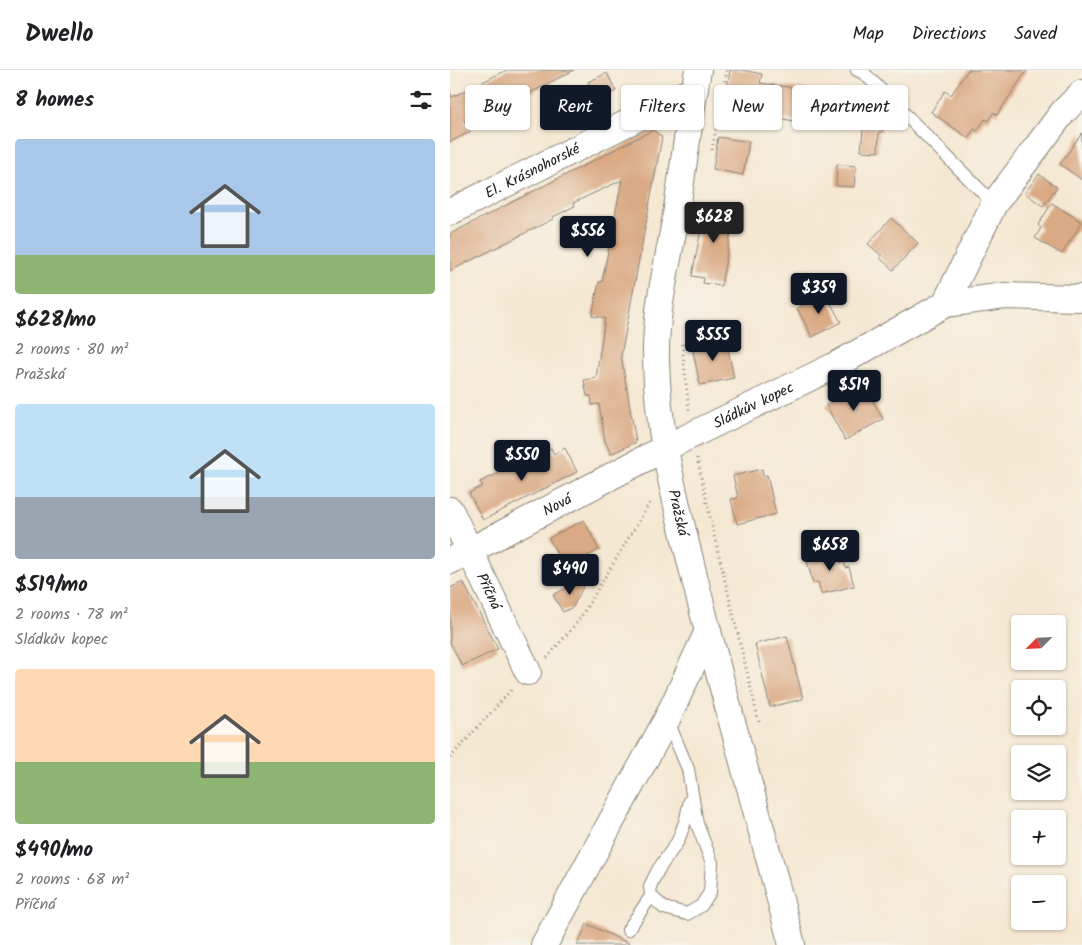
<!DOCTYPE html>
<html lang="en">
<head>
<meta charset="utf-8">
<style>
  body { margin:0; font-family:Kalam,sans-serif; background:#f6f6f6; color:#202124; height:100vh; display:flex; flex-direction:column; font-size:19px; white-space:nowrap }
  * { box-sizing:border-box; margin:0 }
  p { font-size:16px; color:#757577 }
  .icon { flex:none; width:28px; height:28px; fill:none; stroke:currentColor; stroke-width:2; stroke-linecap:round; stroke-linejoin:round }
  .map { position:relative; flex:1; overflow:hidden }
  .drawer { display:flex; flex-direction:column; background:#fff; width:450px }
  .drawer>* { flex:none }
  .top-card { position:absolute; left:15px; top:15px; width:475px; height:45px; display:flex; gap:10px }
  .needle { width:32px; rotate:246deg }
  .tools { position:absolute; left:561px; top:545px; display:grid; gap:10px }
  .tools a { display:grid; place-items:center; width:55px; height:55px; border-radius:5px; background:#fff; box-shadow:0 1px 4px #0004; font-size:25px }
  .price { position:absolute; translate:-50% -42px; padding:0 11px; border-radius:5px; background:#111827; color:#fff; font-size:16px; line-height:32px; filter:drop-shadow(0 1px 2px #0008) }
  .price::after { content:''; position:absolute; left:50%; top:30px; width:15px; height:11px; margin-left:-8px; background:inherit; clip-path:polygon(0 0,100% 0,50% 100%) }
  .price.on { background:#222; color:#fff }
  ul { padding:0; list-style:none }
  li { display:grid; align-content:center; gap:10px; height:265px; padding:0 15px }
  li span { display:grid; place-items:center; height:155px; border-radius:5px; color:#555 }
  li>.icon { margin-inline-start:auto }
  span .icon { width:90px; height:90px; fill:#fffc; stroke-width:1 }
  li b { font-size:21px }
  h2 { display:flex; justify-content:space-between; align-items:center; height:60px; padding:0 15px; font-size:21px }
  .pill { padding:0 18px; border-radius:5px; background:#fff; box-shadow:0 1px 4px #0004; font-size:18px; line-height:45px }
  .pill.on { background:#111827; color:#fff }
  header { display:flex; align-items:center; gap:30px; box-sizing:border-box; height:70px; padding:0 25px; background:#fff; border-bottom:1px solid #e0e0e0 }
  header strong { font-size:24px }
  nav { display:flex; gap:28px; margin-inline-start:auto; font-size:18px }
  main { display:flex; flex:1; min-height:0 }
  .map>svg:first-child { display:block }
  .building { fill:#daaa85 }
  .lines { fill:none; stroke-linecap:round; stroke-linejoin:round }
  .service-casing { stroke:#888278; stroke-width:14 }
  .minor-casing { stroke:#888278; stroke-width:28 }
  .path { stroke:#888278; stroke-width:3; stroke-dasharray:1 4; stroke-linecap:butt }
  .service { stroke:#fff; stroke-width:12 }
  .minor { stroke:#fff; stroke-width:26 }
  .labels { text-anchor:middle; stroke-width:4; stroke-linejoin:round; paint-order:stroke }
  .street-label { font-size:15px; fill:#1c1c1c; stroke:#f7f3e8 }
</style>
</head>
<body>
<header>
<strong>Dwello</strong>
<nav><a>Map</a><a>Directions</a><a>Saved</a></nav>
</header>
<main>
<section class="drawer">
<h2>8 homes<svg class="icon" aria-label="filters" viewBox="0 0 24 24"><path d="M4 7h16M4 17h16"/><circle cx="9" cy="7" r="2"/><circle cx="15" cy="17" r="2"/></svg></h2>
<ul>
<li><span style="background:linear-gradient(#a9c7e8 75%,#8fb573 0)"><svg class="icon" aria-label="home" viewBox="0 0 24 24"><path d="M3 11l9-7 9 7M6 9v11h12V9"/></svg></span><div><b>$628/mo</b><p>2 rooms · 80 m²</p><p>Pražská</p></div></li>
<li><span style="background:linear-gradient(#bfe0f5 60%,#9aa5b1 0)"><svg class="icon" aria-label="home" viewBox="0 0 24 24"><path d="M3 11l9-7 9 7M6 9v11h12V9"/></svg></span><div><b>$519/mo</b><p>2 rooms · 78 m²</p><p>Sládkův kopec</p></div></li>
<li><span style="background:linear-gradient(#ffd9b3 60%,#8fb573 0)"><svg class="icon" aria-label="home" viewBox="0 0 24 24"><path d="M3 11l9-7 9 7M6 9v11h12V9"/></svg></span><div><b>$490/mo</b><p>2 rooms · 68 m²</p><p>Příčná</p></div></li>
</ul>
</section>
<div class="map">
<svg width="632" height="875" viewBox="0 0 632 875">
  <rect width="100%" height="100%" fill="#f7f3e8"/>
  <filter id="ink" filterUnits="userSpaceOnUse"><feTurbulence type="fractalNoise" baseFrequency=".02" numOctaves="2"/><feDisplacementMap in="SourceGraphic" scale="10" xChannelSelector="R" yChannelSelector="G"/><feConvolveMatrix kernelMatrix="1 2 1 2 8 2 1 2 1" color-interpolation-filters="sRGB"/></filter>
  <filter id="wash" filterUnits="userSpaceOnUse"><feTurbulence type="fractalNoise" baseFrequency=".0096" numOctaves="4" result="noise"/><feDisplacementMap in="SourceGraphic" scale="20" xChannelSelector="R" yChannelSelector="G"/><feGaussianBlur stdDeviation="1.12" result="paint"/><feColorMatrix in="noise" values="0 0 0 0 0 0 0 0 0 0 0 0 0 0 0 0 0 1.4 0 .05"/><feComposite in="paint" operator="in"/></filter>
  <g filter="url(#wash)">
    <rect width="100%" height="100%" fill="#f5e8d3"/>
    <g id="blocks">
      <path class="building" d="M57,0H124L61,33L58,29L14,51L20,62L0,72V22L2,27Z
        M280,0H292L312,4L310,13L359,20L355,41L346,39L344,51L314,45L317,33L276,26Z
        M518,0H577L547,45L544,42L538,51L535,49L527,61L524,59L518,68L481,42L495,21L501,25Z
        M157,3L166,21L147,30L138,12Z
        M417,17L434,34L432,62H429L428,82L411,81Z
        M203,60L212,67L171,286L186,372L161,384L155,371L149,334L142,335L141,326H137L134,310L146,308L155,248L142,246L149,212H152L172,110L123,133L125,136L103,147V149L0,201V164Z
        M632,63V110L610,94Z
        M268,67L299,72L293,105L263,99Z
        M387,94L406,96L404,117L386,116Z
        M589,104L607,117L593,136L575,123Z
        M602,133L632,152L612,184L585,168L591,158L588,155Z
        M256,134L285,139L271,216L253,213L254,208L242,206Z
        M441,148L468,173L443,200L430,188L432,186L418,174Z
        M375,223L391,252L362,267L347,238Z
        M276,270L284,308L250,315L242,276Z
        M414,315L433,349L395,370L376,335Z
        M101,378L104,384L115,378L127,402L33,450L19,423L33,416L30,412Z
        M312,399L313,406L317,405L326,444L287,454L281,429L288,428L283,406Z
        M134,450L149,480L114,498L99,468Z
        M388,479L391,493L394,492L396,498L399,497L404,516L371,524L368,512L363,513L356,487Z
        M138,507L123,537L113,542L103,525Z
        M13,512L48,579L12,596L0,572V518Z
        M337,566L353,629L320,637L305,574Z
        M137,854L182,875H127Z"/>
    </g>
  </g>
  <g filter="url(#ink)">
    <use href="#blocks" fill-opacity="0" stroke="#888278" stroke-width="1"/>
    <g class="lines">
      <g class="service-casing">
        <path id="service" d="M407,0L415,4L544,134
          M201,826L214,838L237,844L251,836L260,822L262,793L247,754L238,699L217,649
          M178,860L201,826L200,816L208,800L228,771L236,749L240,730"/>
      </g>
      <g class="minor-casing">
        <g id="minor">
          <path id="s1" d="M248,0C239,50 233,101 225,151C217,197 205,242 206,289C207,366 228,440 246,514C276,635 311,754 342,875"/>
          <path id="s2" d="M0,142L245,19"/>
          <path d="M495,234L544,134L613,42L632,23"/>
          <path id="s3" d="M0,440L78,602"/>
          <path id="s4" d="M0,491L215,378L388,294L495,234L555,226L632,228"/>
          <path d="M94,875L217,649L258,561"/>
        </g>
      </g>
      <path class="path" d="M262,80L277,0
        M232,274L239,340
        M247,388L265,469L309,652
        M97,588L129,550L201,431
        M0,688L63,618"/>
      <use href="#service" class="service"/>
      <use href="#minor" class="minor"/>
    </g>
  </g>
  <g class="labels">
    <g class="street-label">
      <text dy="5" stroke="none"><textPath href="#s2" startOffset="92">El. Krásnohorské</textPath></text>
      <text dy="5" stroke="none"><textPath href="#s4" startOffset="341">Sládkův kopec</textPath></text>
      <text dy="5" stroke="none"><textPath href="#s4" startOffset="121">Nová</textPath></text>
      <text dy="5" stroke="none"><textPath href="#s1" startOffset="448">Pražská</textPath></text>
      <text dy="5" stroke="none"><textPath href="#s3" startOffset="90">Příčná</textPath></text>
    </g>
  </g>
</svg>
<div class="tools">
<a><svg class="needle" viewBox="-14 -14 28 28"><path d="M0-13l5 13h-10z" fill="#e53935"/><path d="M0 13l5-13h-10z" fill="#757577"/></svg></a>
<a><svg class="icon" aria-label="locate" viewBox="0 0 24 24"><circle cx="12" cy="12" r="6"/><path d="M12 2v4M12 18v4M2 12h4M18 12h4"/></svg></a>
<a><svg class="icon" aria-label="layers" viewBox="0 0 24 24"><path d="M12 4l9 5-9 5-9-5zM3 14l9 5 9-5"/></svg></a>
<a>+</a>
<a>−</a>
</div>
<b class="price on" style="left:264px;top:174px">$628</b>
<b class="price" style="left:138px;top:188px">$556</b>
<b class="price" style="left:369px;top:245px">$359</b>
<b class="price" style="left:263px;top:292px">$555</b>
<b class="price" style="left:404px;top:342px">$519</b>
<b class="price" style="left:72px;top:412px">$550</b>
<b class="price" style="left:380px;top:502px">$658</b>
<b class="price" style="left:120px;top:526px">$490</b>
<div class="top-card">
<a class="pill">Buy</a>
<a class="pill on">Rent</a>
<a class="pill">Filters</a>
<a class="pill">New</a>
<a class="pill">Apartment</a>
</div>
</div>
</main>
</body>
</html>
